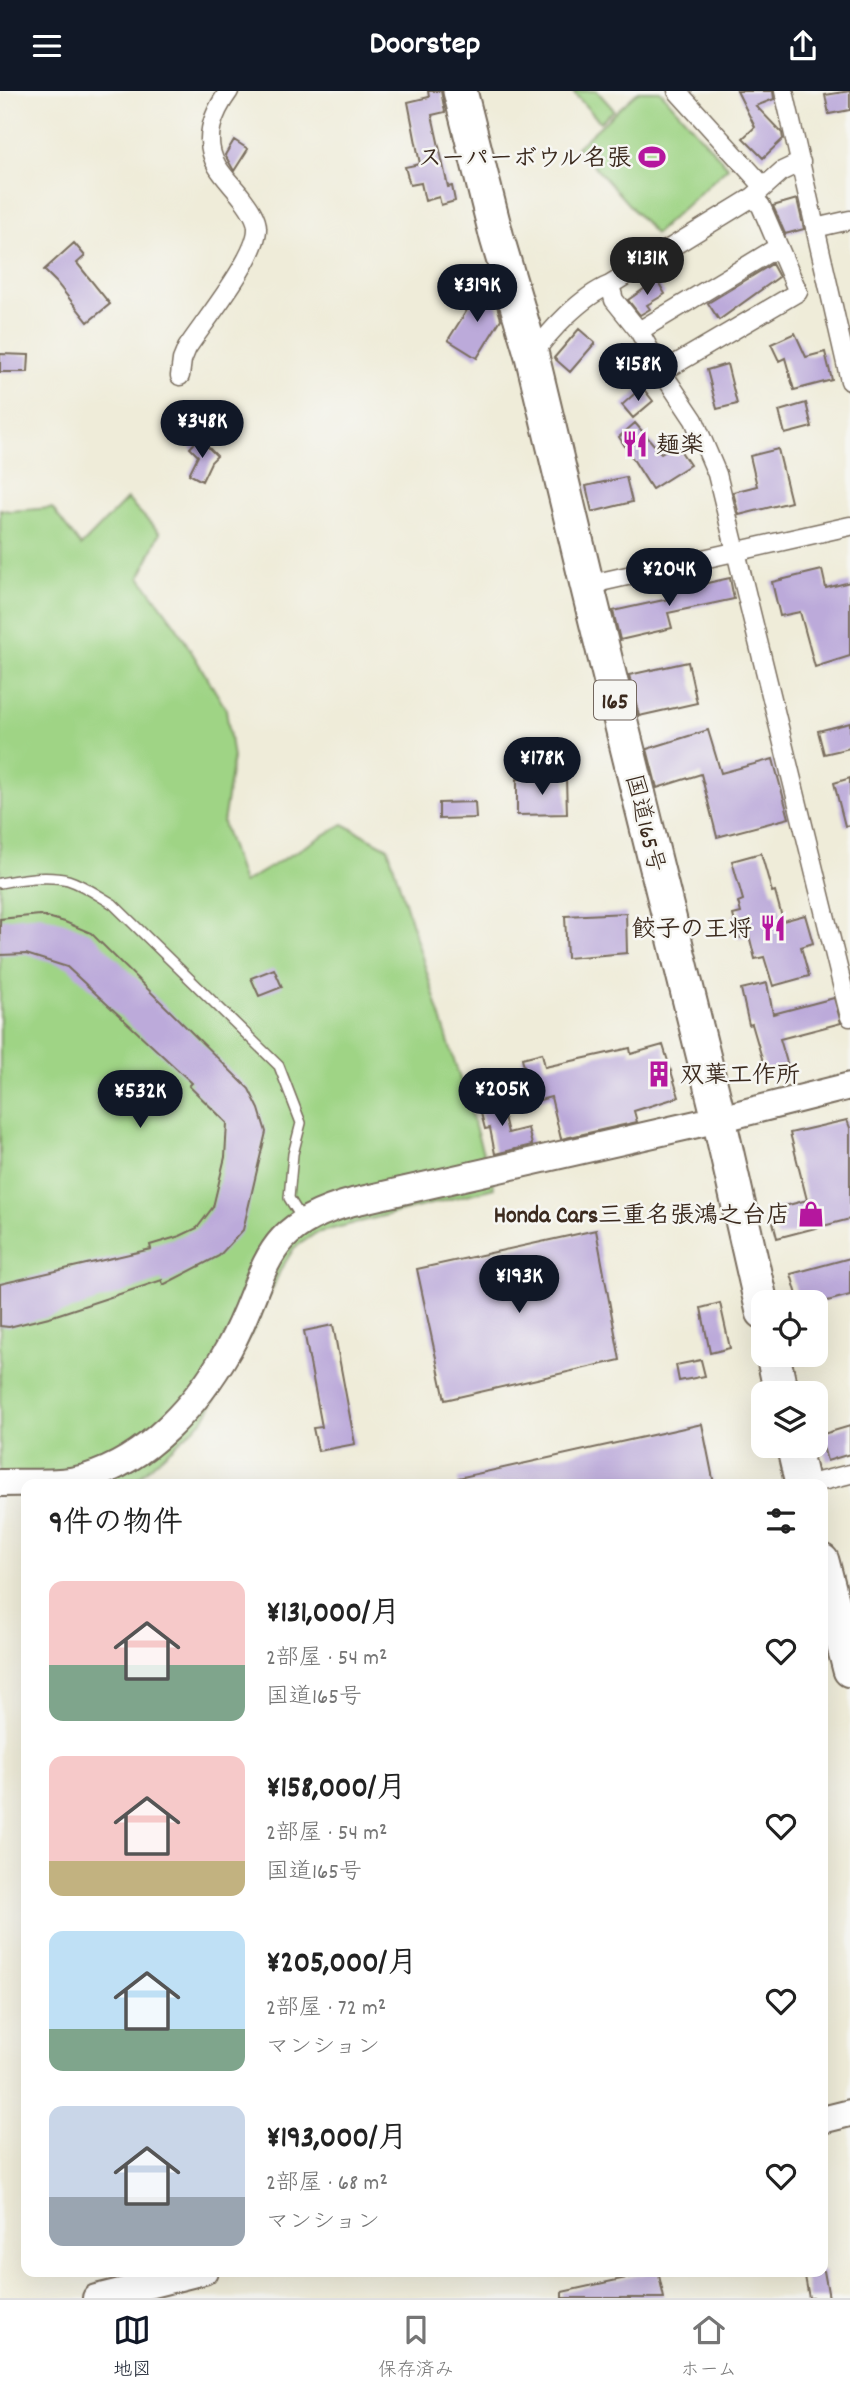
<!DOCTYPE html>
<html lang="ja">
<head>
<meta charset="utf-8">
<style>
  body { margin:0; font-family:Dekko,"Klee One",sans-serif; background:#f2f2f2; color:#222; height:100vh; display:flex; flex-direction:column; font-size:26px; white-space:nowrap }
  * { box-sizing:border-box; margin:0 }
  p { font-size:23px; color:#767676 }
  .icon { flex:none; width:38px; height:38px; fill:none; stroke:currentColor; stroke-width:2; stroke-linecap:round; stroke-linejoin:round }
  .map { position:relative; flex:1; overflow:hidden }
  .side { position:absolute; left:21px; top:1388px; width:807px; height:798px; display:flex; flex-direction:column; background:#fff; border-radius:14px; box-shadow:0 7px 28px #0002 }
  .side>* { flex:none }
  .buttons { position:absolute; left:751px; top:1199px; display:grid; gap:14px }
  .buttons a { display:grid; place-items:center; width:77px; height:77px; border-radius:14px; background:#fff; box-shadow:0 7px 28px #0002; font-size:35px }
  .price { position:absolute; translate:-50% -60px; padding:0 16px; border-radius:24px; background:#111827; color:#fff; font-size:23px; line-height:46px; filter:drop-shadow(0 2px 4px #0008) }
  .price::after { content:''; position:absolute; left:50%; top:42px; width:21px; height:16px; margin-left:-10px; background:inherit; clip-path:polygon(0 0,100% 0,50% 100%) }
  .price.selected { background:#222; color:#fff }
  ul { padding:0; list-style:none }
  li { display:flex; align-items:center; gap:21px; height:175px; padding:0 28px }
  li span { display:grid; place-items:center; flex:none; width:196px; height:140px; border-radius:14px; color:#555 }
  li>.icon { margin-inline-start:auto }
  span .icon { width:84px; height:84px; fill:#fffc; stroke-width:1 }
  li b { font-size:30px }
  h2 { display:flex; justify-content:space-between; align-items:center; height:84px; padding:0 28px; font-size:30px }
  header { display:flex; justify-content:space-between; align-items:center; height:91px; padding:0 28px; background:#111827; color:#fff; font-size:32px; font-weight:700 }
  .menu { display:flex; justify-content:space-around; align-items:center; height:98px; border-top:2px solid #e0e0e0; background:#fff; font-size:19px; color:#767676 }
  .menu a { display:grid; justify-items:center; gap:4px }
  .menu .selected { color:#111827 }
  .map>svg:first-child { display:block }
  .green { fill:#9fd485; stroke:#6d7f52; stroke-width:2 }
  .building { fill:#bcaada }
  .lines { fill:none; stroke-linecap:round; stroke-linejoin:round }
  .lane-casing { stroke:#7a6e5f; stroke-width:12 }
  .street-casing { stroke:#7a6e5f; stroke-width:21 }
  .secondary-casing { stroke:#7a6e5f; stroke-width:30 }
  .highway-casing { stroke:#7a6e5f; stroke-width:37 }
  .lane { stroke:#fff; stroke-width:9 }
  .street { stroke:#fff; stroke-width:18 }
  .secondary { stroke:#fff; stroke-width:26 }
  .highway { stroke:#fff; stroke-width:33 }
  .labels { text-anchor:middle; stroke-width:5; stroke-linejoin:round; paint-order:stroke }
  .shield { fill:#f6f6f2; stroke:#73675e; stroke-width:2 }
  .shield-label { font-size:23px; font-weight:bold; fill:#3b2a1e }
  .poi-label { font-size:24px; font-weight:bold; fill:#3b2a1e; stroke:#f6f6f2; text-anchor:end }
  .street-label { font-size:24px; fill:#3b2a1e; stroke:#f6f6f2 }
</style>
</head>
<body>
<header><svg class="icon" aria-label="menu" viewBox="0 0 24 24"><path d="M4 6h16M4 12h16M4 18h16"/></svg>Doorstep<svg class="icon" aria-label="share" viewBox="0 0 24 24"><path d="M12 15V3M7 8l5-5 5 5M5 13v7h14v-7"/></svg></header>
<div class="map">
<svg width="850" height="2207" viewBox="0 0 850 2207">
  <rect width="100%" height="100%" fill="#f6f6f2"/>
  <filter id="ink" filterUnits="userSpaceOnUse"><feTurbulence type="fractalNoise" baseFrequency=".0143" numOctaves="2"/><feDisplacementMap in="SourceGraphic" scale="14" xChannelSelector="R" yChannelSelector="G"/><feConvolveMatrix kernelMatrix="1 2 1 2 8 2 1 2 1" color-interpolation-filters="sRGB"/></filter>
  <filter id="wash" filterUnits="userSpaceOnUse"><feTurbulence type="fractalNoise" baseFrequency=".00686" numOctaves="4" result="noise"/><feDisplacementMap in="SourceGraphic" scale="28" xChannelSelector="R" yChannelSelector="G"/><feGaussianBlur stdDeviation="1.57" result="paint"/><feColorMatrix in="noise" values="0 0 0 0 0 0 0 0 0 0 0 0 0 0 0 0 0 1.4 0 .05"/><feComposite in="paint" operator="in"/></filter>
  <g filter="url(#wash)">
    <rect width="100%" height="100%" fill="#efecd9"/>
    <path class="green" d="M572,0H597L614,19L600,31Z
      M639,0H660L728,76L655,143L577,56Z
      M127,408L160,442L140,486L176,535L226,618L233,667L223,732L243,792L343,733L388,757L494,1097L316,1142L294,1157L280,1180L257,1232L204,1328L137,1388L0,1403V418L9,420L52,417L81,455Z"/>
    <g id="blocks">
      <path class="building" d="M428,0H441L445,21L432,24L448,96L452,95L455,110L441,114L439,106L425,110L421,92L410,94L405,76L420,73L408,11L429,6Z
        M737,0H773L774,8L756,15L782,42L783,48L763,67L743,47L755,36Z
        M850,0V19L829,23L825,4Z
        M234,49L248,58L234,80L225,64Z
        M797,108L804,138L785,143L773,115Z
        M74,152L85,165L77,172L110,213L88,231L56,191L44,179Z
        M772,173L779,186L719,229L708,212Z
        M657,189L665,203L647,214L650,218L640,224L628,209Z
        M481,197L494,205L501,228L477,267L448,249Z
        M579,238L595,252L570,281L554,267Z
        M795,242L806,266L825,261L832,289L794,299L785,267L779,270L771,253Z
        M0,263L29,264L28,281H0Z
        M727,273L737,313L717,318L707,279Z
        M642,296L653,310L633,327L622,314Z
        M806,312L812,336L785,343L779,320Z
        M635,332L661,362L676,353L690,374L652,398L619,346Z
        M199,347L217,365L211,371L202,390L189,383L198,365L190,357Z
        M778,358L791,411L739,424L733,401L757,395L750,365Z
        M626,386L632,411L592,421L586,395Z
        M822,479L826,497L850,491V565L815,576L800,521L780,525L772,491Z
        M730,487L734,508L668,522L672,537L620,549L613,520L673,507L671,500Z
        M688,571L697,612L639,625L629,584Z
        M850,632V657L824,663L818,640Z
        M708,639L721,682L773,668L789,727L717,746L701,683L657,697L647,658Z
        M566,687L567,723L517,724V688Z
        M850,687V734L845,735L834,692Z
        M475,711L476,727L439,728V712Z
        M761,762L772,801L775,800L783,830L805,824L813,852L801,856L809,885L773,895L764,866L755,868L749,844L739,847L733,824L741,822L738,811L743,809L732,770Z
        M626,822L627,862L567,867L565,825Z
        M40,824L65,831L91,842L249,998L259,1018L266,1041L243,1139L219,1165L163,1194L162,1189L53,1225L9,1236L0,1235V1193L151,1158L150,1154L180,1145L197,1137L213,1116L225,1066L227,1032L189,995L192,992L67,876L26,863L0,864V828Z
        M274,878L282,896L259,905L251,887Z
        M767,892L773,923L834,907L841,932L780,948L788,975L766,981L752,933L749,934L741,898Z
        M663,954L679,1006L634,1020L637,1031L561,1048L551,1006L532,1011L522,967L542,962L545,976L630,957L631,963Z
        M499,1005L508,1042L528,1037L532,1054L495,1063L490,1037L485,1038L478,1010Z
        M847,1029L850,1037V1128L777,1147L770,1119L807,1109L790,1042Z
        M596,1139L620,1269L445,1309L417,1178Z
        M850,1167V1204L816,1213V1211H799L791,1183Z
        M720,1212L730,1257L710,1262L701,1217Z
        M333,1234L355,1353L318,1360L313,1337L322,1336L304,1240Z
        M701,1269L705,1285L679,1290L676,1274Z
        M702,1333L714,1393H458V1387Z
        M850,1335V1363L827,1370L820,1344Z
        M658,2180L664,2207H562V2201Z
        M804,2180H824L829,2207H809Z"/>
    </g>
  </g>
  <g filter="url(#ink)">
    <use href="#blocks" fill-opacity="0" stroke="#7a6e5f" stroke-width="2"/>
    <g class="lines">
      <g class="lane-casing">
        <path id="lane" d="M0,792C19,788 49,784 68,789C84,794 99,805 113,813L279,975L301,1032L293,1063L289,1107L302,1128"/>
      </g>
      <g class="street-casing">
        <path id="street" d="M677,0L764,96
          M784,0L850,290
          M815,137L850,129
          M610,194L614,209L639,240L662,281L694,329L717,383L850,926
          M639,240L778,156
          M532,265C549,240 582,205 610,194L753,106L782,80L801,71
          M662,281L798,201L761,115L753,106
          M180,285L182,269L187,257C204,231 258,165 257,137C257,127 249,116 243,108C235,97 224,87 217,75C202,48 213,22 229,0
          M587,494L850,435
          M810,1393L850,1383"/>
      </g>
      <g class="secondary-casing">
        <path id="secondary" d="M0,1392C27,1391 59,1394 85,1387C148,1369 198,1312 229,1257C270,1183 255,1137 353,1111L719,1028L850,995
          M822,2029L850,2022
          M96,2207L204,2180"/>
      </g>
      <g class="highway-casing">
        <path id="highway" d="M460,0L497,147L532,265L587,494L719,1028L763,1221
          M773,1264L781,1302
          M793,1354L802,1393
          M822,1470L850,1579"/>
      </g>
      <use href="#lane" class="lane"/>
      <use href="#street" class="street"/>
      <use href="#secondary" class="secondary"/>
      <use href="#highway" class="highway"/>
    </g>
  </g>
  <defs>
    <g id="stadium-bare" transform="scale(2.1)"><path d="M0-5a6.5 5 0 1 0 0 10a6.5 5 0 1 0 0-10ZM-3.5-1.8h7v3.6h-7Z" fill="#b5179e" stroke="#f6f6f2" stroke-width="2.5" paint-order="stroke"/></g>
    <g id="restaurant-bare" transform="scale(2.1)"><path d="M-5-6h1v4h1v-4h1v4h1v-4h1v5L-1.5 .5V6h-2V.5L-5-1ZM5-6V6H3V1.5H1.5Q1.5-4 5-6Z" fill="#b5179e" stroke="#f6f6f2" stroke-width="2.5" paint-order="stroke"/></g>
    <g id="building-bare" transform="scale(2.1)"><path d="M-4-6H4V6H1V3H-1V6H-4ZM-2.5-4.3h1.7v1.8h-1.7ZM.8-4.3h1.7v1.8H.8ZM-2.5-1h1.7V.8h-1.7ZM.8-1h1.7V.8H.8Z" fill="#b5179e" stroke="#f6f6f2" stroke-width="2.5" paint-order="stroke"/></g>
    <g id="shop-bare" transform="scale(2.1)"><path d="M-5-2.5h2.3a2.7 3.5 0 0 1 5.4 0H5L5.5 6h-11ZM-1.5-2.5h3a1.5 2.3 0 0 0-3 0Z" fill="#b5179e" stroke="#f6f6f2" stroke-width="2.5" paint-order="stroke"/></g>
  </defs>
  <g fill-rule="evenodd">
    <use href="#stadium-bare" x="652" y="66"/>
    <use href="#restaurant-bare" x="635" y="353"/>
    <use href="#restaurant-bare" x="773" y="837"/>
    <use href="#building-bare" x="659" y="983"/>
    <use href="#shop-bare" x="811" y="1123"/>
  </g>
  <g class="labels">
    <rect class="shield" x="594" y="589.5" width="42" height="39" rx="5"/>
    <g class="shield-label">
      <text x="615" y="617">165</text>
    </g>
    <g class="poi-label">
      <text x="631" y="74">スーパーボウル名張</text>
      <text x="656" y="361" text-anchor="start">麺楽</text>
      <text x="752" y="845">餃子の王将</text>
      <text x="680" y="991" text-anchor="start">双葉工作所</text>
      <text x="790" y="1131">Honda Cars三重名張鴻之台店</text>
    </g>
    <g class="street-label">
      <text transform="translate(646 732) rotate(76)" y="8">国道165号</text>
    </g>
  </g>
</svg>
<div class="buttons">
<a><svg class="icon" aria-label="locate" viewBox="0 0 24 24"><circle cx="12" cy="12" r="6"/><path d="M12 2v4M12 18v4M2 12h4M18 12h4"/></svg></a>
<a><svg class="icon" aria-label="layers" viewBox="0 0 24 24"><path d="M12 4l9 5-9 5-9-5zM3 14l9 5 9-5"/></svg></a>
</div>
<b class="price selected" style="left:647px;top:206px">¥131K</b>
<b class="price" style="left:477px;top:233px">¥319K</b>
<b class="price" style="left:638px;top:312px">¥158K</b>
<b class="price" style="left:202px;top:369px">¥348K</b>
<b class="price" style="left:669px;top:517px">¥204K</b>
<b class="price" style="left:542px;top:706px">¥178K</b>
<b class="price" style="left:502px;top:1037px">¥205K</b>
<b class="price" style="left:140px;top:1039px">¥532K</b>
<b class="price" style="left:519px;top:1224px">¥193K</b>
<section class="side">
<h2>9件の物件<svg class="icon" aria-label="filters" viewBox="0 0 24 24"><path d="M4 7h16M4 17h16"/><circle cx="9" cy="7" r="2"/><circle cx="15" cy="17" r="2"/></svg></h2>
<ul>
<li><span style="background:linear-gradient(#f6c9c9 60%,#7fa58c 0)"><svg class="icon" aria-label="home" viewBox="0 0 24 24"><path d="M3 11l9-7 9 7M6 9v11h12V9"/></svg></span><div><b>¥131,000/月</b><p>2部屋 · 54 m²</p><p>国道165号</p></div><svg class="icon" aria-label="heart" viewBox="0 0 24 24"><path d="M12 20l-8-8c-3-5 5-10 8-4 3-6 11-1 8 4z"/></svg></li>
<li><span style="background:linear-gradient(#f6c9c9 75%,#c2b280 0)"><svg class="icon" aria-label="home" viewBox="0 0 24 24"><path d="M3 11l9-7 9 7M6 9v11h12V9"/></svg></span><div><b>¥158,000/月</b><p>2部屋 · 54 m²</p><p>国道165号</p></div><svg class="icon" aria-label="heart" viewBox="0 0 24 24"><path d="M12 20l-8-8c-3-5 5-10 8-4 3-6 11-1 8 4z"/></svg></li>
<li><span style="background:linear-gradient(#bfe0f5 70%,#7fa58c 0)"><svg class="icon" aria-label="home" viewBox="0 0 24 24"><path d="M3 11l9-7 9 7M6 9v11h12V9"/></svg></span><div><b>¥205,000/月</b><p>2部屋 · 72 m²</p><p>マンション</p></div><svg class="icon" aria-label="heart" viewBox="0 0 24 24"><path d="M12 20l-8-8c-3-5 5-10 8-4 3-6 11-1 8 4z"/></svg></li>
<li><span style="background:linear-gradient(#c9d6e8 65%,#9aa5b1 0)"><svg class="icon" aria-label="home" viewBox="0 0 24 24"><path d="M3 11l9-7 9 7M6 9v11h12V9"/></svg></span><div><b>¥193,000/月</b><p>2部屋 · 68 m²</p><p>マンション</p></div><svg class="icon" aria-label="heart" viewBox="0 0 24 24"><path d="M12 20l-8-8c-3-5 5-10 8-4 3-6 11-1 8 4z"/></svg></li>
</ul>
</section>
</div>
<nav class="menu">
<a class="selected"><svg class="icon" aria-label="map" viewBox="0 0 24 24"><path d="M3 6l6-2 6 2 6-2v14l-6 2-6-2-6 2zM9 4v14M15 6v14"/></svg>地図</a>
<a><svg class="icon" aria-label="saved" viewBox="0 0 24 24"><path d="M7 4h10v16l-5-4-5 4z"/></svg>保存済み</a>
<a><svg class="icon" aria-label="home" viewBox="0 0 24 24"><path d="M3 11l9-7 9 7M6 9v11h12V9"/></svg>ホーム</a>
</nav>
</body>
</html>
